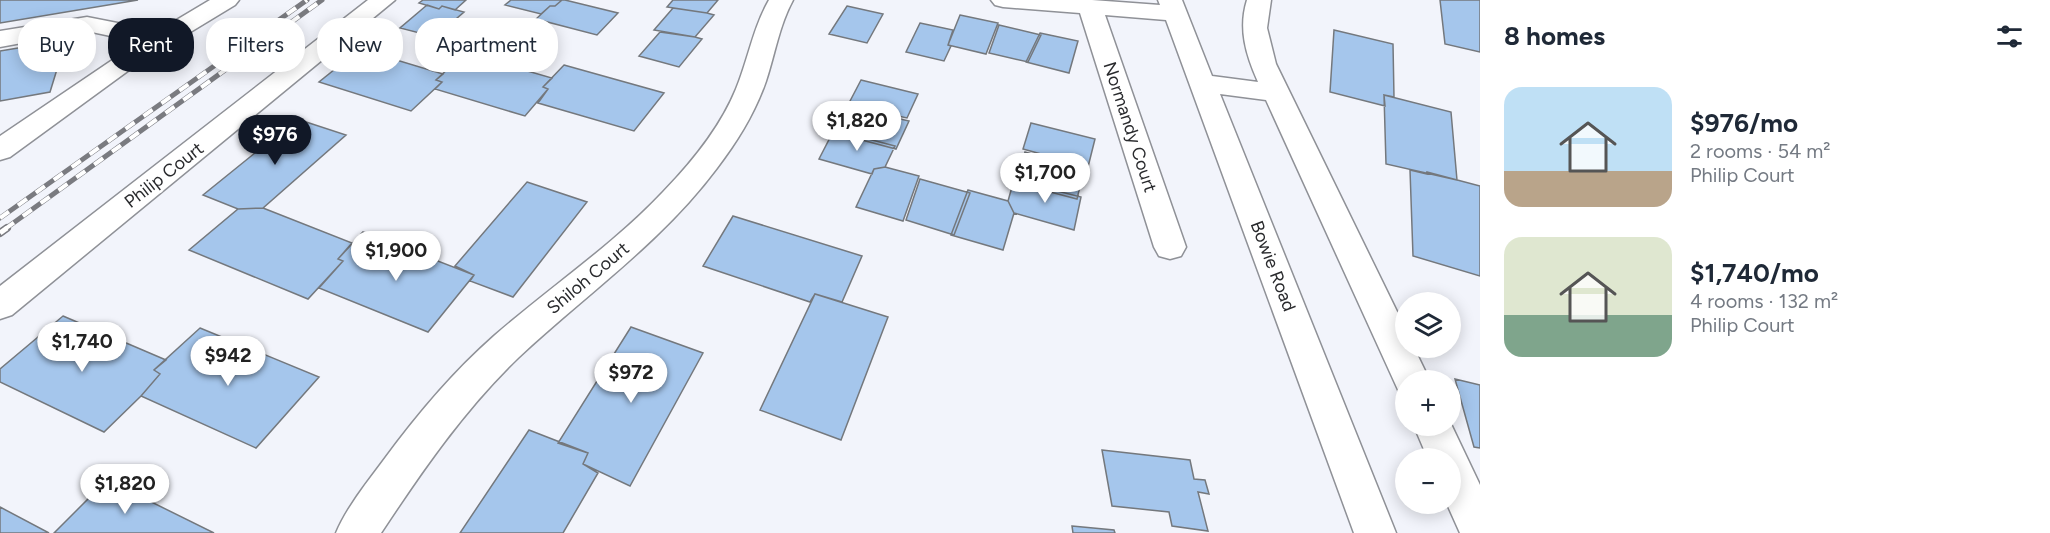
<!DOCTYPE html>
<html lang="en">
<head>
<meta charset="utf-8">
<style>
  body { margin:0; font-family:Figtree,sans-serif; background:#f2f2f3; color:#1f2937; height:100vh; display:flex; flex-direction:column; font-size:22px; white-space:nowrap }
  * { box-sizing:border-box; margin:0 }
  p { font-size:20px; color:#747a83 }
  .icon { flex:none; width:33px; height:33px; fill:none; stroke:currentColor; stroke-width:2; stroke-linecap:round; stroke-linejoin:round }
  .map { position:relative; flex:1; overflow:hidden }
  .sheet { display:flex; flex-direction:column; background:#fff; width:570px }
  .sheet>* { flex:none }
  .top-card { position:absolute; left:18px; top:18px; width:570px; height:54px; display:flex; gap:12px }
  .controls { position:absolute; left:1395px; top:292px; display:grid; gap:12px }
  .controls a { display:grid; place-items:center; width:66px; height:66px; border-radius:50%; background:#fff; box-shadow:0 3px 15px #0003; font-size:30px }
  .price { position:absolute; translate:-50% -51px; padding:0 14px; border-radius:21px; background:#fff; color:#222; font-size:20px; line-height:39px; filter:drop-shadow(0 2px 3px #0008) }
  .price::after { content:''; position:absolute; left:50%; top:36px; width:18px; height:14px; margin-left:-9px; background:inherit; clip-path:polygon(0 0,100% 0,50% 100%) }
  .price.on { background:#111827; color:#fff }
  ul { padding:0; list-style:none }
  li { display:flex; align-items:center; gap:18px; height:150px; padding:0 24px }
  li span { display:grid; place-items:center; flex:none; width:168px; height:120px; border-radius:18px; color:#555 }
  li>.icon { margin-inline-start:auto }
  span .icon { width:72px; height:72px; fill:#fffc; stroke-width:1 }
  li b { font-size:26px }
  h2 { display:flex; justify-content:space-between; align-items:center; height:72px; padding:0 24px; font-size:26px }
  .tag { padding:0 21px; border-radius:24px; background:#fff; box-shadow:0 3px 15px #0003; font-size:21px; line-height:54px }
  .tag.on { background:#111827; color:#fff }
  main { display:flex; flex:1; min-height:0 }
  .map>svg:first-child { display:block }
  .building { fill:#a5c6ec; stroke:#74787d; stroke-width:1.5 }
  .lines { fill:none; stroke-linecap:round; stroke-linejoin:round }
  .minor-casing { stroke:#8f9197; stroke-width:3 }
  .minor { fill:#fff; fill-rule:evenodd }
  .rail-far1-casing { stroke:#7a7b80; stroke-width:5 }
  .rail-casing { stroke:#7a7b80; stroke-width:8 }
  .rail-far1 { stroke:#fff; stroke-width:4; stroke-dasharray:11; stroke-linecap:butt }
  .rail { stroke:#fff; stroke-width:5; stroke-dasharray:15; stroke-linecap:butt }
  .labels { text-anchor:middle; stroke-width:5; stroke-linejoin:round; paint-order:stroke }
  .street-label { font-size:18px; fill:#292a2d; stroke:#fff }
</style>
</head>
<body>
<main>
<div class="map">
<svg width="1480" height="533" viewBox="0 0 1480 533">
  <rect width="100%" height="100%" fill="#f2f4fb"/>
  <path class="building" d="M0,0H138L0,23Z
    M423,0H466L455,10L442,6L439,9L419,3Z
    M511,0H562L555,6H550L541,14L505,5Z
    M562,0H565L618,13L597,35L536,19L550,6H555Z
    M673,0H718L707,13L667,7Z
    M1440,0H1480V52L1445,44Z
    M427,5L439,9L442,6L464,12L435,37L400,28Z
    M847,6L883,14L867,43L829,34Z
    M673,8L707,13L714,15L695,37L654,30Z
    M960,15L998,23L986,54L948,45Z
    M920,23L953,30L948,45L951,46L944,61L906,52Z
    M999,25L1041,35L1028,62L989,53Z
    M1334,30L1393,44L1394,97L1384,95L1385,106L1330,92Z
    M660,32L695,37L702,39L679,67L639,56Z
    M1040,33L1078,41L1069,73L1026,62Z
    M66,40L50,92L0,101V51Z
    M360,49L443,74L436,80L442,82L411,111L319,82Z
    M465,53L552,78L543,87L548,89L525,116L435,89L442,82L436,80Z
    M564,65L664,93L634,131L538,103L548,89L543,87Z
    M861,80L918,94L907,118L848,105Z
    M1384,95L1451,112L1457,180L1386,164Z
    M853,108L909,121L896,149L839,134Z
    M297,119L346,135L263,208L238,209L203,195Z
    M1031,123L1095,139L1088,167L1023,149Z
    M834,130L895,146L885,167L874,169L872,174L819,159Z
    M1025,152L1084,169L1077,199L1016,183Z
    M885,167L919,176L903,221L856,207L874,169Z
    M1410,170L1427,174V172L1480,186V276L1413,256Z
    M920,179L970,193L954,235L906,220Z
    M1014,180L1081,197L1074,230L1014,213L1008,201Z
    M527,182L587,202L513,297L470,281L474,275L455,266Z
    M968,190L1008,201L1014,213L1003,250L951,235Z
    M263,208L352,243L338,259L343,261L308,299L189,250L238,209Z
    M733,216L862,256L842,302L815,294L810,302L703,266Z
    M363,232L474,275L428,332L319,288L343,261L338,259Z
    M815,294L888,317L841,440L760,410Z
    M63,316L166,360L154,370L160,374L141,396L104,432L0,382V369Z
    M631,327L703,353L630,486L583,464L588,453L558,443Z
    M200,328L319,377L256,448L141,396L160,374L154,370Z
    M1455,379L1480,385V448L1474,447Z
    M529,430L588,453L583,464L598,473L563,533H460Z
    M1102,450L1190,460L1194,479L1205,480L1209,494L1198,492L1208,531L1172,526L1169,512L1112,506Z
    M107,480L214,533H54Z
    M0,507L49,533H0Z
    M1072,526L1114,530L1115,533H1073Z"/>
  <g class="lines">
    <g class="minor-casing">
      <path id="minor" d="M210,0H239L235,5L136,65L10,157L0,160V136L139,42L87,31L0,47V31L87,17L158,31Z
        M368,0H395L12,315L0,319V286Z
        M769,0H793C779,26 775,54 766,81C755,113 737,142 717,168C661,243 585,295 518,358C464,410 422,471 381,533H336C347,507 366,484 383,461C416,416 452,373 494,336C550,287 612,246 663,192C692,162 720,128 736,89C748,60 753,28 769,0Z
        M991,0H1092L1160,5L1158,0H1182L1212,76L1258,82C1246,55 1238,29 1247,0H1271L1267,28L1276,64L1406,330V348H1414L1430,381H1406V395L1399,392L1266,100L1220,94L1396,533H1354L1166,20L1105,15L1186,247L1181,256L1170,259L1159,256L1154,247L1080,13L1003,7L995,5Z
        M1450,422L1480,485V533H1460L1447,504H1450V459H1428L1414,426H1450Z"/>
    </g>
    <use href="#minor" class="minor"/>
    <g class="rail-far1-casing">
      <path id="rail-far1" d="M0,218L307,0
        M5,229L322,0"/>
    </g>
    <g class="rail-casing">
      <path id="rail" d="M0,233L7,228"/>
    </g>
    <use href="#rail-far1" class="rail-far1"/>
    <use href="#rail" class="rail"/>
  </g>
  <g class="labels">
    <g class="street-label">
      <text transform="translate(1130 127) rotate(72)" y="6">Normandy Court</text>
      <text transform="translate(164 175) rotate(-38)" y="6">Philip Court</text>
      <text transform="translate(1273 266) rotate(69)" y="6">Bowie Road</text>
      <text transform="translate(588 278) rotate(-40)" y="6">Shiloh Court</text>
    </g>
  </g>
</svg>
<div class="controls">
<a><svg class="icon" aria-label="layers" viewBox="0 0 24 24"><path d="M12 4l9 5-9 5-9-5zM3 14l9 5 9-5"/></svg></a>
<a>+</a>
<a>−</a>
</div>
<b class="price" style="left:857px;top:152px">$1,820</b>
<b class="price on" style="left:275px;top:166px">$976</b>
<b class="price" style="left:1045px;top:204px">$1,700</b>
<b class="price" style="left:396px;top:282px">$1,900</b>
<b class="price" style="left:82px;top:373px">$1,740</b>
<b class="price" style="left:228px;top:387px">$942</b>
<b class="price" style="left:631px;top:404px">$972</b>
<b class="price" style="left:125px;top:515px">$1,820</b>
<div class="top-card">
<a class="tag">Buy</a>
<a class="tag on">Rent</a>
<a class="tag">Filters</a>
<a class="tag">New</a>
<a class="tag">Apartment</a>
</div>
</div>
<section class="sheet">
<h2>8 homes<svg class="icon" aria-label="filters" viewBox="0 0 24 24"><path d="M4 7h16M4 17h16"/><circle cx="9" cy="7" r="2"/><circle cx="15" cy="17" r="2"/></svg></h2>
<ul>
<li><span style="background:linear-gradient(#bfe0f5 70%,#b9a48a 0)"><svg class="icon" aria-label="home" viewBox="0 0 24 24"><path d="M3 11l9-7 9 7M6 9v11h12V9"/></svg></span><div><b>$976/mo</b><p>2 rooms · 54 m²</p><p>Philip Court</p></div></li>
<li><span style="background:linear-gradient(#dfe7d0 65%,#7fa58c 0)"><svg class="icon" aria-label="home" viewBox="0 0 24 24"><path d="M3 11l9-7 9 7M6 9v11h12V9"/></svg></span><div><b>$1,740/mo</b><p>4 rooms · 132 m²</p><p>Philip Court</p></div></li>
</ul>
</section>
</main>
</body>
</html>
